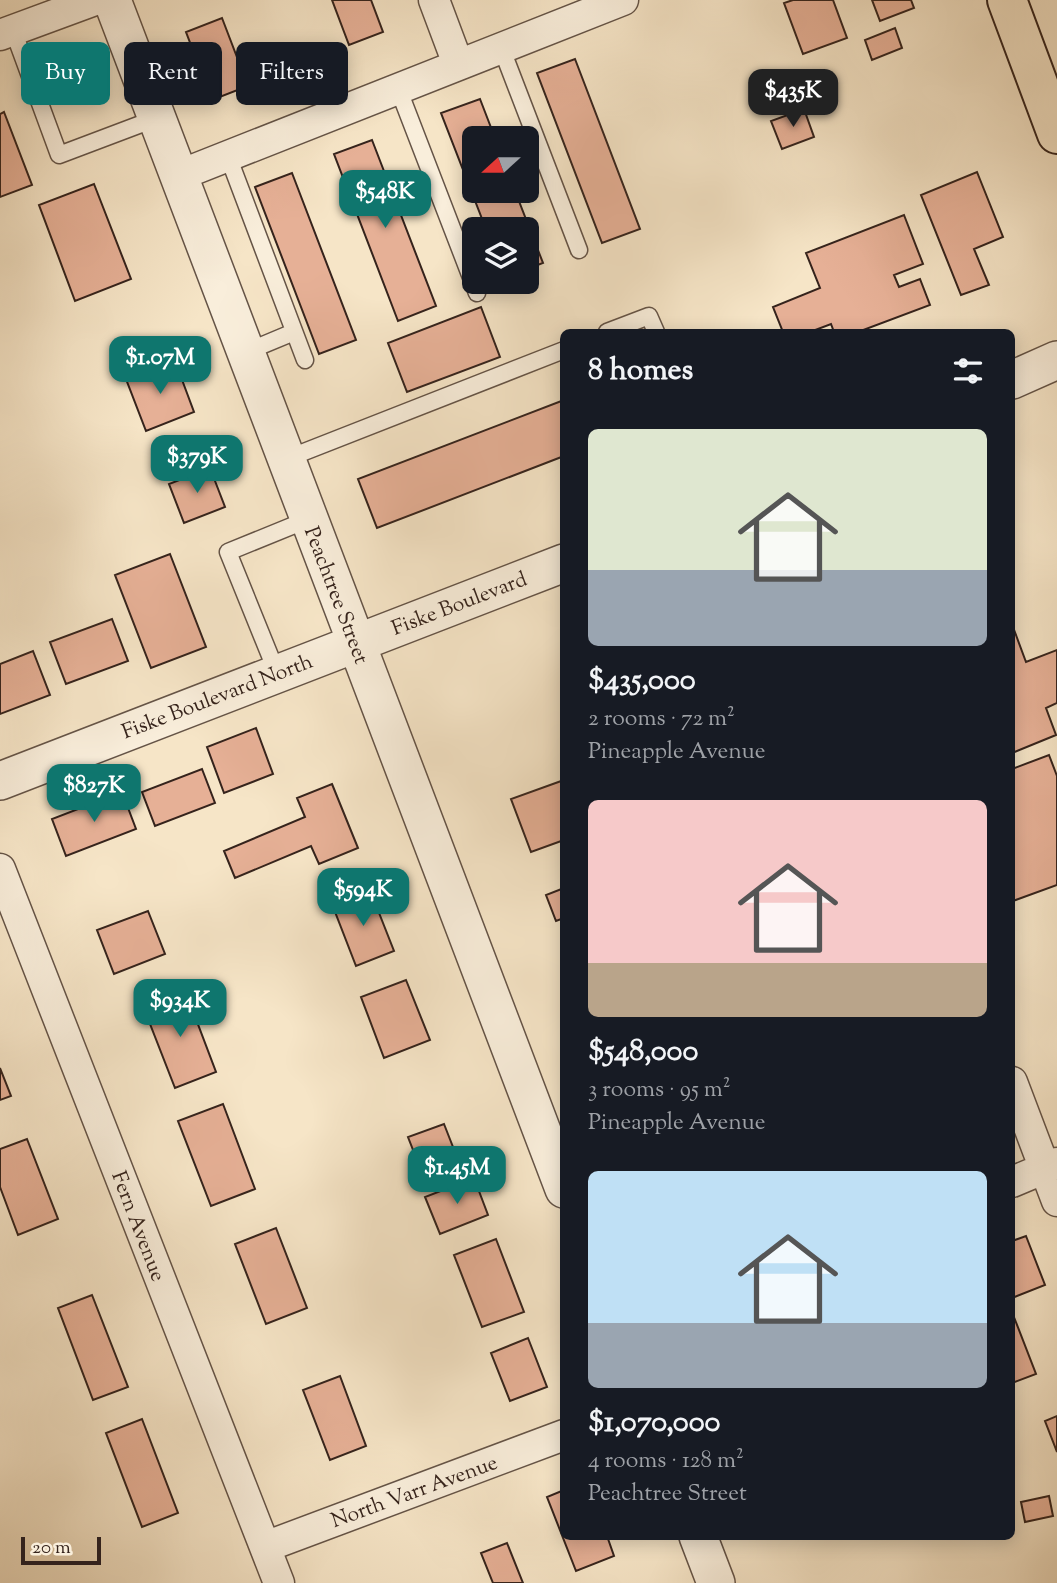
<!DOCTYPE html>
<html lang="en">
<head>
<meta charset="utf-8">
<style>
  body { margin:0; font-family:"Sorts Mill Goudy",serif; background:#242831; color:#f1f3f6; height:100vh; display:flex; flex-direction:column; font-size:26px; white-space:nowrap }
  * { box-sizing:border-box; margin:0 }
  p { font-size:23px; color:#9ea1a6 }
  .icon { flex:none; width:38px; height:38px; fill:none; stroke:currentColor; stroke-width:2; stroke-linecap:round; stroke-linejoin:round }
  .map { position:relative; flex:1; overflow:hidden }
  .sheet { position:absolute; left:560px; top:329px; width:455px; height:1211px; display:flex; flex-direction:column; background:#171b24; border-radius:10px; box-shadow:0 4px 18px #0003 }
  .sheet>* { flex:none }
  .hud { position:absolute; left:21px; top:42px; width:434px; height:63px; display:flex; gap:14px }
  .needle { width:46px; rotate:249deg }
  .controls { position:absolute; left:462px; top:126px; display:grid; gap:14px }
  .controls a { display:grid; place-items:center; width:77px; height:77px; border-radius:10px; background:#171b24; box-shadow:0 4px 18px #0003; font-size:35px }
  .scale { position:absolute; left:21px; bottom:18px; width:80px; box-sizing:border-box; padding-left:7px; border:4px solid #35231c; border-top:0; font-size:19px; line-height:24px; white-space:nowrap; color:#35231c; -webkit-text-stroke:5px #f9eedb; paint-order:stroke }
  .price { position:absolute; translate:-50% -60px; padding:0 16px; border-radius:14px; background:#0f766e; color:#fff; font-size:23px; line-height:46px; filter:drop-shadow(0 2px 4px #0008) }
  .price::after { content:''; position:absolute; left:50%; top:42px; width:21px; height:16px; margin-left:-10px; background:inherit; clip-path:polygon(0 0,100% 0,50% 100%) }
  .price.selected { background:#222; color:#fff }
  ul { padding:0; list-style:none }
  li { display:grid; align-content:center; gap:14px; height:371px; padding:0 28px }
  li span { display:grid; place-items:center; height:217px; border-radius:10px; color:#555 }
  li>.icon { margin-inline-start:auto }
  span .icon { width:126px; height:126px; fill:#fffc; stroke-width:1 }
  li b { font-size:30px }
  h2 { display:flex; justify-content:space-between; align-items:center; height:84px; padding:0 28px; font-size:30px }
  .pill { padding:0 24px; border-radius:10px; background:#171b24; box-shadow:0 4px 18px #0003; font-size:24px; line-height:63px }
  .pill.selected { background:#0f766e; color:#fff }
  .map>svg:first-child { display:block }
  .building { fill:#e6b096; stroke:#35231c; stroke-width:2 }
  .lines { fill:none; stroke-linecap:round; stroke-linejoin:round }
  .service-casing { stroke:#655447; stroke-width:19 }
  .minor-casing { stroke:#655447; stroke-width:33 }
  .tertiary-casing { stroke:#655447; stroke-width:40 }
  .primary-casing { stroke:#35231c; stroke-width:42 }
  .service { stroke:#f9eedb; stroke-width:16 }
  .minor { stroke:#f9eedb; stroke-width:30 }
  .tertiary { stroke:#f9eedb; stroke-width:37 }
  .primary { stroke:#f6e5c7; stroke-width:38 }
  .labels { text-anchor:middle; stroke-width:5; stroke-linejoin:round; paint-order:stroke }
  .street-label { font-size:21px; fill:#35231c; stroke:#f9eedb }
</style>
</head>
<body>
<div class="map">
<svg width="1057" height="1583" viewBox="0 0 1057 1583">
  <rect width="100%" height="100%" fill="#f6e5c7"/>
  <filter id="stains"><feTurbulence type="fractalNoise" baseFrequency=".00286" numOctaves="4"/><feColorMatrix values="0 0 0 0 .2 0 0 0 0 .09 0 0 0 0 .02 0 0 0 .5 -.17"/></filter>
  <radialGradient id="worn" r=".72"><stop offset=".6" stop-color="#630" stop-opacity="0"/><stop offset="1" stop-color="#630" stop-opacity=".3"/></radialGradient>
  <path class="building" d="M332,0H371L383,32L349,45Z
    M793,0H833L847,38L803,54L784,3Z
    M872,0H911L914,8L880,21Z
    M222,18L248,86L212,100L186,32Z
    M895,28L902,48L872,60L865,40Z
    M575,59L640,229L602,243L537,73Z
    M480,99L495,138H474V191H515L543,263L527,269V229H486L441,113Z
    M804,109L814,137L782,149L771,121Z
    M4,112L32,185L0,197V114Z
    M372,140L436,306L398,321L334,154Z
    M977,172L1003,237L974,249L989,285L961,295L921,195Z
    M292,173L356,340L319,354L255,187Z
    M94,184L131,279L75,301L39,205Z
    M904,215L923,264L894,275L899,287L920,279L930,305L858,332H834L831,324L810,332H783L773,307L820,288L806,253Z
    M481,307L500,357L407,392L388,343Z
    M175,361L194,412L146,431L126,379Z
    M564,400V456L377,528L358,479Z
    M210,468L225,507L184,523L169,484Z
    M170,554L206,647L151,668L115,575Z
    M112,619L128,661L66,684L50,642Z
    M1013,627L1026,662L1057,650V703L1046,708L1056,735L1012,753V628Z
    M33,651L50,695L0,714V664Z
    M256,728L273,774L224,793L207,747Z
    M1049,755L1057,776V885L1013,901L1012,769Z
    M202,769L215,803L155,826L142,792Z
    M564,780V840L531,852L511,799Z
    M332,784L358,848L319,864L311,846L235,878L224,851L305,817L297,798Z
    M122,792L136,829L66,856L52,819Z
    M564,888V918L556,921L546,895Z
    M370,890L394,951L356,966L332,904Z
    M148,911L165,954L114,974L97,930Z
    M406,980L430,1040L384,1058L361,997Z
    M185,990L216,1072L175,1088L143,1006Z
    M0,1068L11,1096L0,1100Z
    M223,1104L255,1189L211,1206L178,1121Z
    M444,1124L460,1165L424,1178L408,1137Z
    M27,1139L58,1219L18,1235L0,1187V1149Z
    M474,1178L488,1215L440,1234L425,1197Z
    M276,1228L307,1308L266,1324L235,1244Z
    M1026,1236L1045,1285L1012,1298V1241Z
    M496,1239L524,1312L482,1327L454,1255Z
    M92,1295L128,1387L93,1400L58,1308Z
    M1012,1312L1036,1374L1012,1383Z
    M528,1338L547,1387L510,1401L491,1353Z
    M340,1376L366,1446L330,1460L303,1390Z
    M1057,1416V1452L1045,1421Z
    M142,1419L178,1513L142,1527L106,1433Z
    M564,1490V1536H607L614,1556L576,1571L547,1497Z
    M1049,1496L1053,1516L1025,1522L1021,1502Z
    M507,1543L523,1583H493L481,1553Z"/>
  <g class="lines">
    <g class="service-casing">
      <path id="service" d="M13,30L59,155L157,118
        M501,47L579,250
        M398,88L477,293
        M228,156L305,360
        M607,332L649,316L656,332
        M246,352L294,332
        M286,459L564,350
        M277,673L228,552L309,519"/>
    </g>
    <g class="minor-casing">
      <path id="minor" d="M434,0L458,64
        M0,35L95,0
        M180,175L623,0
        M0,869L279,1583
        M1012,1082L1057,1201
        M1012,1182L1057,1163
        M265,1547L564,1435"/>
    </g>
    <g class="tertiary-casing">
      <path id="tertiary" d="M112,0L564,1189
        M1012,380L1057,360
        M0,781L564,563
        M698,1536L716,1583"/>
    </g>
    <g class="primary-casing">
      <path id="primary" d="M1007,0L1057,134"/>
    </g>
    <use href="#service" class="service"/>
    <use href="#minor" class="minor"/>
    <use href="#tertiary" class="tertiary"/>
    <use href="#primary" class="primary"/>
  </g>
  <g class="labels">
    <g class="street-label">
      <text transform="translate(337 595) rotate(69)" y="7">Peachtree Street</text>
      <text transform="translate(459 603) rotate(-21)" y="7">Fiske Boulevard</text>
      <text transform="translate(217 696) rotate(-21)" y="7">Fiske Boulevard North</text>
      <text transform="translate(139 1226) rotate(69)" y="7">Fern Avenue</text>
      <text transform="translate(414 1491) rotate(-20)" y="7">North Varr Avenue</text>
    </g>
  </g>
  <rect width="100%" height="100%" filter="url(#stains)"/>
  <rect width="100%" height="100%" fill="url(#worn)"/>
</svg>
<div class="controls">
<a><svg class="needle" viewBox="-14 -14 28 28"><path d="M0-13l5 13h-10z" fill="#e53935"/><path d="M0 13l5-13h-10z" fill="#9ea1a6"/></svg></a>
<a><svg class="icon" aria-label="layers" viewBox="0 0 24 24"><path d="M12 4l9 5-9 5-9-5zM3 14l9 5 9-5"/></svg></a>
</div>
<div class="scale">20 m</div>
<b class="price selected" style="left:793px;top:129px">$435K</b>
<b class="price" style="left:385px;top:230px">$548K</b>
<b class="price" style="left:160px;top:396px">$1.07M</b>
<b class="price" style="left:197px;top:495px">$379K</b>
<b class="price" style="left:94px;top:824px">$827K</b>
<b class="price" style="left:363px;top:928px">$594K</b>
<b class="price" style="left:180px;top:1039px">$934K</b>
<b class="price" style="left:457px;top:1206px">$1.45M</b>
<div class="hud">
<a class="pill selected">Buy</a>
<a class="pill">Rent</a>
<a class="pill">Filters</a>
</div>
<section class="sheet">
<h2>8 homes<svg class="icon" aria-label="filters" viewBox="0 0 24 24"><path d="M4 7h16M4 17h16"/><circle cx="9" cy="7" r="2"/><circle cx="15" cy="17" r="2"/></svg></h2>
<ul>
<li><span style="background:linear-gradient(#dfe7d0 65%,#9aa5b1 0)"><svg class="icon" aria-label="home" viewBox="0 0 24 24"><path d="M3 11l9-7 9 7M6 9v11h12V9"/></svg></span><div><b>$435,000</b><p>2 rooms · 72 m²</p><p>Pineapple Avenue</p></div></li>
<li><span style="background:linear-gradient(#f6c9c9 75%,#b9a48a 0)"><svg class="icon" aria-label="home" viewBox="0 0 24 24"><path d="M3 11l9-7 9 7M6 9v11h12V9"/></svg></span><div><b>$548,000</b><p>3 rooms · 95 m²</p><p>Pineapple Avenue</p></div></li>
<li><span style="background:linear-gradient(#bfe0f5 70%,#9aa5b1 0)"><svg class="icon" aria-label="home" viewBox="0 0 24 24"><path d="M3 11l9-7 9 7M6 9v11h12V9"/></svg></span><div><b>$1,070,000</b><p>4 rooms · 128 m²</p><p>Peachtree Street</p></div></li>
</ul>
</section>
</div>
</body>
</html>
